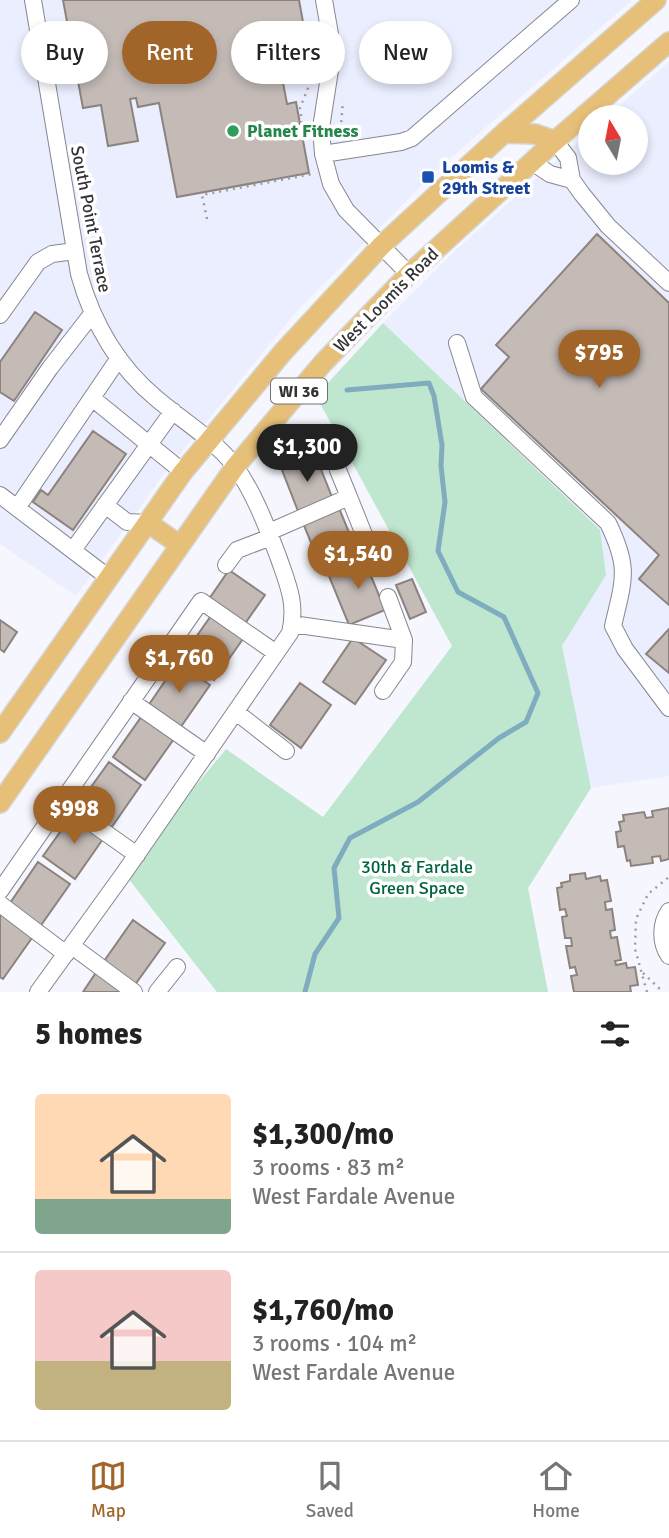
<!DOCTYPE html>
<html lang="en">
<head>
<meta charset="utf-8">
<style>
  body { margin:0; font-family:Signika,sans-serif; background:#f6f6f6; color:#222; height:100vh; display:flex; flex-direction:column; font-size:26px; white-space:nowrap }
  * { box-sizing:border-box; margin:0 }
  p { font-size:23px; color:#767676 }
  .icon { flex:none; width:38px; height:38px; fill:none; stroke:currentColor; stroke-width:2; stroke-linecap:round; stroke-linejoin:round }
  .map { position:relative; height:992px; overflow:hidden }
  .drawer { display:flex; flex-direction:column; background:#fff; flex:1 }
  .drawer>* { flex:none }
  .guide { position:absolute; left:21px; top:21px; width:628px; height:63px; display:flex; gap:14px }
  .needle { width:46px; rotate:350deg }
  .fabs { position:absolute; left:578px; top:105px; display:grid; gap:14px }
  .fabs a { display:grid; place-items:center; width:70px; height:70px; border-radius:50%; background:#fff; box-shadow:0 4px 10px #0003; font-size:35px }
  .price { position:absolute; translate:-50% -60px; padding:0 16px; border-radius:24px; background:#a26529; color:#fff; font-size:23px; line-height:46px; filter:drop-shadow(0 2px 4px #0008) }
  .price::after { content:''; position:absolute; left:50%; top:42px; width:21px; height:16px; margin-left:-10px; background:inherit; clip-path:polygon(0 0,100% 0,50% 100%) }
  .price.selected { background:#222; color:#fff }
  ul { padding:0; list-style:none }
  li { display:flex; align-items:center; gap:21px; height:175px; padding:0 35px }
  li+li { border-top:2px solid #e0e0e0 }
  li span { display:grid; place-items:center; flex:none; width:196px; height:140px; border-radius:7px; color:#555 }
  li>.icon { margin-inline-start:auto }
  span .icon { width:84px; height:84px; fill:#fffc; stroke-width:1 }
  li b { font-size:30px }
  h2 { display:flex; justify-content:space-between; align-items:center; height:84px; padding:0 35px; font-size:30px }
  .tag { padding:0 24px; border-radius:32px; background:#fff; box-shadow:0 4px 10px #0003; font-size:24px; line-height:63px }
  .tag.selected { background:#a26529; color:#fff }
  .tab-bar { display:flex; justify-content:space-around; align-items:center; height:98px; border-top:2px solid #e0e0e0; background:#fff; font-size:19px; color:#767676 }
  .tab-bar a { display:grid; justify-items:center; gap:4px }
  .tab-bar .selected { color:#a26529 }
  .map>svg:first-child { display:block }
  .built { fill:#ebeefe }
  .green { fill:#bfe6ce }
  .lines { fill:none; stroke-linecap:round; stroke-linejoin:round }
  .stream { stroke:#7facbf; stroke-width:5 }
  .building { fill:#c4bbb7; stroke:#8c837f; stroke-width:2 }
  .minor-casing { stroke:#86878f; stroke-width:18 }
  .major-casing { stroke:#d6d6d7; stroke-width:22 }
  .path { stroke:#9c9da3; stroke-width:2.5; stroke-dasharray:2 5; stroke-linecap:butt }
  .minor { stroke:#fff; stroke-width:16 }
  .major { stroke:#e6bf79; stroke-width:19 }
  .leisure-dot { fill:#2e9e5b; stroke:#fff; stroke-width:2.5 }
  .transit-dot { fill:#1a4fb4; stroke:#fff; stroke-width:2.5 }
  .labels { text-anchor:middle; stroke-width:7; stroke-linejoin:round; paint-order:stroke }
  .shield { fill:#fff; stroke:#717174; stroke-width:2 }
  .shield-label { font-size:16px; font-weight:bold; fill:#343438 }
  .leisure-label { font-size:18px; font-weight:bold; fill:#27864d; stroke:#fff; text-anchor:start }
  .transit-label { font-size:18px; font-weight:bold; fill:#164399; stroke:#fff; text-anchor:start }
  .street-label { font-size:18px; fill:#343438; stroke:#fff }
  .park-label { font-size:18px; fill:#00633c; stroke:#fff }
</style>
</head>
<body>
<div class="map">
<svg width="669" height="992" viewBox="0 0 669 992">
  <rect width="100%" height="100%" fill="#f6f7fe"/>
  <path class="built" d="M0,0H632L434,173L296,312L166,471L76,596L0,544Z
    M669,62V776L591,788L562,646L606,575L383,323L458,248L590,131V163H635V117H606Z"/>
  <path class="green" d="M383,323L600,530L606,575L562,646L591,788L528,888L548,992H217L124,873L226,749L323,817L452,646L316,396Z"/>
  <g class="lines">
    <path class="stream" d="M305,992L315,954L339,918L334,868L350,838L418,802L499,738L526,722L538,693L504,617L458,592L438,551L445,502L441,466L442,445L434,396L429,383L347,390"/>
  </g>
  <path class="building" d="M63,0H299L311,66L281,72L287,104L296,102L309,173L177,197L159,103L138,107L136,98L130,99L138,141L108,146L101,105L83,108Z
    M597,234L669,303V605L639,579L659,555L481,389L509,357L496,345Z
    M35,312L62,330L14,401L0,392V362Z
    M93,431L126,454L73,530L33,502L41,490L48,495Z
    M316,457L332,497L298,511L282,470Z
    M339,508L359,557L323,572L303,523Z
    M372,558L379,573L371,576L385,610L349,625L329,576Z
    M229,570L265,595L244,625L209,599Z
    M412,579L426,612L410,619L396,585Z
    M213,613L245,636L214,680L182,657Z
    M0,620L17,632L4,652L0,649Z
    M669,629V673L646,654Z
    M353,638L386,660L355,704L323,682Z
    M178,662L210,685L180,728L148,706Z
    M300,683L331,705L301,748L270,725Z
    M144,713L176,736L145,780L113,757Z
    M109,762L141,785L111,828L78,805Z
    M669,808V859L661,861L660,856L652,857L653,863L631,866L630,860L627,861L624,846L618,847L616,832L621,831L619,822L624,821L623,815L644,812L646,818L653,817L652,811Z
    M73,814L105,836L75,879L43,856Z
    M38,862L70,884L39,928L8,906Z
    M585,873L586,879L600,876L601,881L607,880L611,901L605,902L606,910L612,909L615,930L610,931L611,938L617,937L621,960L615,961L616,965L626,963L627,968L635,967L638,985L630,986L631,992H574L571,976L577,975L575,967L570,968L566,946H572L571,938H565L562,917L567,916L565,909L560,910L557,888L562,887L561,883L570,881V875Z
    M2,913L34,935L3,979L0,977V916Z
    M133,920L165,943L134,986L102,964Z
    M97,971L128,992H83Z"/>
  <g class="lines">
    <g class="minor-casing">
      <path id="minor" d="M33,0L79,274C93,324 117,366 157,399C183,421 212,438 234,465C254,492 266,525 278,556C288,585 297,603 290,633L124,873L38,992
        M324,0L333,51L321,128L323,154L331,184L346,210L409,274
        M555,141L568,158L572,180L582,194L608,226L669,283
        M323,154L401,142L412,138L571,0
        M532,162L550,174L572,180
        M0,315L38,262L52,254L75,251
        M457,343L474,397L608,523C630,568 624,579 613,626L625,649L669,708
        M92,398L183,472
        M0,440L50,368L92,314
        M338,470L349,497
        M0,495L109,578
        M105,505L127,522L148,523
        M17,508L119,358
        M269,532L349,497L369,547
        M73,550L173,411
        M226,565L237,550L271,537
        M292,624L404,640L388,597
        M383,691L403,662L404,640
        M131,701L207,754
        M236,712L286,751
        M62,802L137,855
        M0,891L201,601L276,653
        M0,904L66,954
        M669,911C660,924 660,943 669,956
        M72,946L134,992
        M157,992L177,967"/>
    </g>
    <g class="major-casing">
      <path id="major" d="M504,133L535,134L555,141
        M148,523L180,545
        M0,733L183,472L283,352L382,245L504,133L656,0
        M0,803L235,467L323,363L409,274L555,141L669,42"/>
    </g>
    <path class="path" d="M303,130L300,108L310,83
      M340,136L343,101
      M207,219L202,195L312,174
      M643,973L663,992
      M647,992L635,949L636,919L648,894L669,877"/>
    <use href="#minor" class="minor"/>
    <use href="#major" class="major"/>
  </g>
  <circle class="leisure-dot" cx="233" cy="131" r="7"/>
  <rect class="transit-dot" x="421" y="170" width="14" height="14" rx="3.5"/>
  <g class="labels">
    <rect class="shield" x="271" y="378.5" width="56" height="25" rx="5"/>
    <g class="shield-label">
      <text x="299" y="397">WI 36</text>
    </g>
    <g class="leisure-label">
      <text x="247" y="137">Planet Fitness</text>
    </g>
    <g class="transit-label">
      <text x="442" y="173">Loomis &amp;<tspan x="442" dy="21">29th Street</tspan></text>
    </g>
    <g class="street-label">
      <text transform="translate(91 219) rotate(79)" y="6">South Point Terrace</text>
      <text transform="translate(386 300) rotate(-45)" y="6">West Loomis Road</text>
    </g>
    <g class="park-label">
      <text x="417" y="873">30th &amp; Fardale<tspan x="417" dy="21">Green Space</tspan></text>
    </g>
  </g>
</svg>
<div class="fabs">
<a><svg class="needle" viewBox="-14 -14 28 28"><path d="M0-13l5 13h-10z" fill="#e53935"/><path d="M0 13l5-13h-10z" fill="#767676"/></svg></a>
</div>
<b class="price" style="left:599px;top:390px">$795</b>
<b class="price selected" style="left:307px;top:484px">$1,300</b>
<b class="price" style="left:358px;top:591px">$1,540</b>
<b class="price" style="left:179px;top:695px">$1,760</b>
<b class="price" style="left:74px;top:846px">$998</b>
<div class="guide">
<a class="tag">Buy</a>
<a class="tag selected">Rent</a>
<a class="tag">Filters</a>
<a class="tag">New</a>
</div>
</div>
<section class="drawer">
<h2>5 homes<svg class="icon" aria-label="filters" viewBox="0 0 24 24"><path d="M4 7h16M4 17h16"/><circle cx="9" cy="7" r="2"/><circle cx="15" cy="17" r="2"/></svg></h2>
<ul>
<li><span style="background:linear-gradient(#ffd9b3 75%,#7fa58c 0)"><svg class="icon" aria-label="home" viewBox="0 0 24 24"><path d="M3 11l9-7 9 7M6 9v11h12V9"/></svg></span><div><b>$1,300/mo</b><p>3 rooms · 83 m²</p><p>West Fardale Avenue</p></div></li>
<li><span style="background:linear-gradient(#f6c9c9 65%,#c2b280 0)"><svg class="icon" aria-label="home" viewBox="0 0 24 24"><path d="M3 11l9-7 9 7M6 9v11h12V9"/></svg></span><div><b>$1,760/mo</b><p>3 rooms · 104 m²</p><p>West Fardale Avenue</p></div></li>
</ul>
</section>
<nav class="tab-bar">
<a class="selected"><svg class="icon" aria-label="map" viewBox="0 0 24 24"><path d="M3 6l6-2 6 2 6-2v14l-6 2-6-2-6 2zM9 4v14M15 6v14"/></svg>Map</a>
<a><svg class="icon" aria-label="saved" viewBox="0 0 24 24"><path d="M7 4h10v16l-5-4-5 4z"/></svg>Saved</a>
<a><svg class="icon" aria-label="home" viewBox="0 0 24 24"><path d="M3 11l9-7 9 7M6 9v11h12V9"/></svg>Home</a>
</nav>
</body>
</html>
